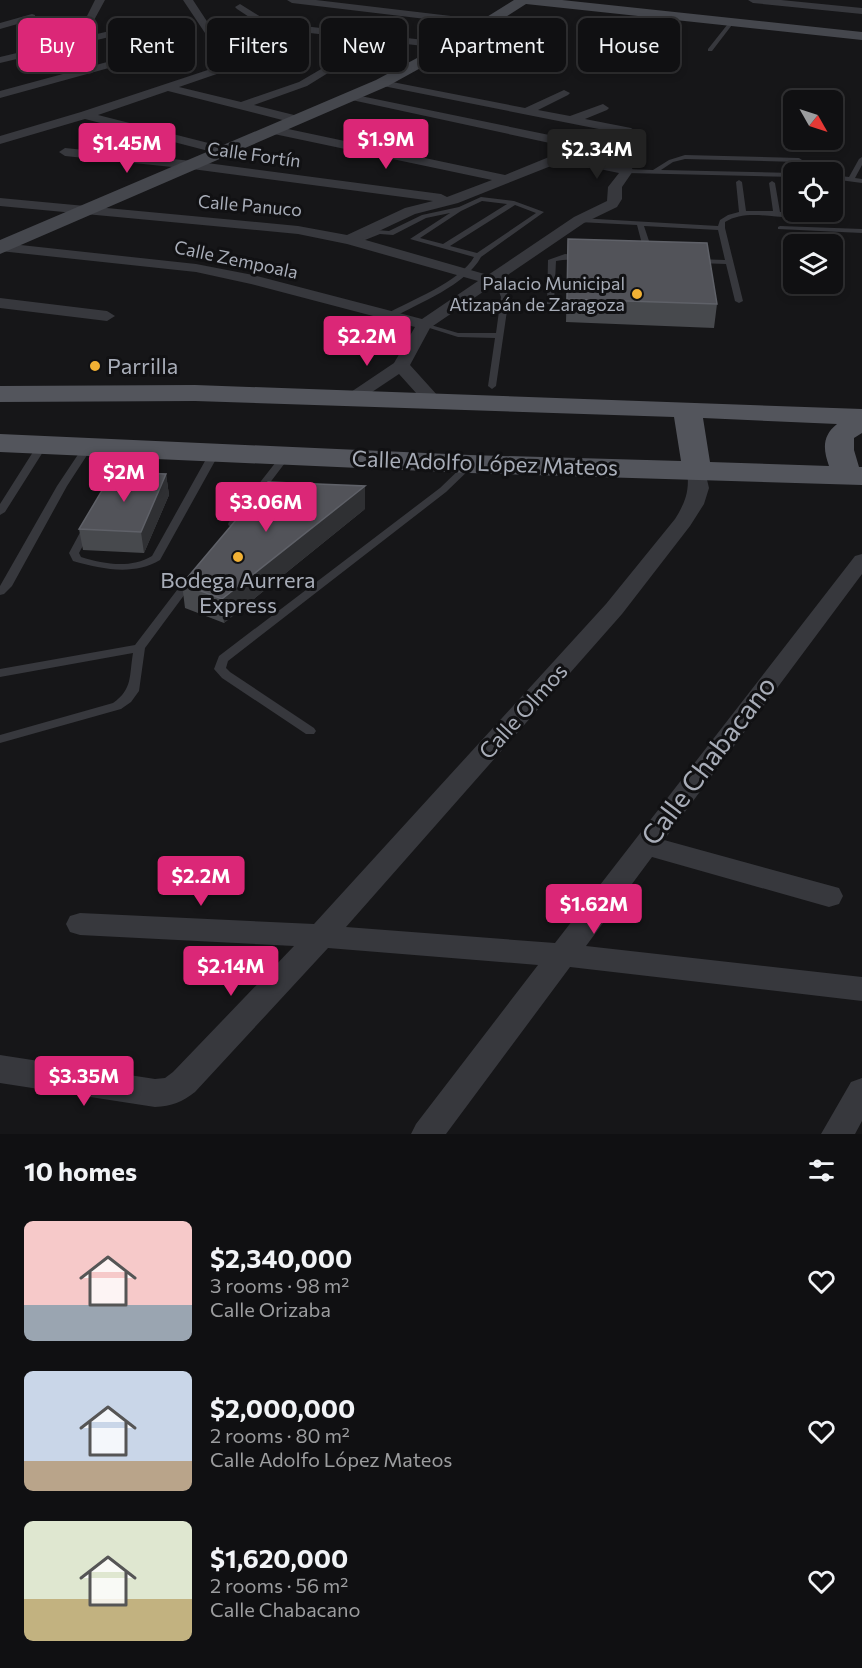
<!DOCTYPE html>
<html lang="en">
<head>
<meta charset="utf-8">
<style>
  body { margin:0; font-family:Commissioner,sans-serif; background:#1e1e20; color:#f1f3f6; height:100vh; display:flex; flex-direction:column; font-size:22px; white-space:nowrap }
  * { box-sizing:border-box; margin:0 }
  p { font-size:20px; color:#9c9d9f }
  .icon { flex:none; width:33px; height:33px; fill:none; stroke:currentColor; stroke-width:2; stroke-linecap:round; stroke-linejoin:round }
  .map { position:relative; height:1134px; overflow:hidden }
  .details { display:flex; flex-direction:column; background:#101012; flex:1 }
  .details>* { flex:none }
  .banner { position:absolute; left:18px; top:18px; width:826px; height:54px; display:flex; gap:12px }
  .needle { width:39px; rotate:129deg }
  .controls { position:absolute; left:783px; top:90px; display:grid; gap:12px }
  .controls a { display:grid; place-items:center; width:60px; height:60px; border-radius:9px; background:#101012; box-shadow:0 3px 9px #0003,0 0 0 2px #303032; font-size:30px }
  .price { position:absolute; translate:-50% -51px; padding:0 14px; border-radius:6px; background:#db2777; color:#fff; font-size:20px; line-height:39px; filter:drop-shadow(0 2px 3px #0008) }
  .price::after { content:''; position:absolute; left:50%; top:36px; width:18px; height:14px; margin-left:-9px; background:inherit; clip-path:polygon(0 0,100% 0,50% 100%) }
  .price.on { background:#222; color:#fff }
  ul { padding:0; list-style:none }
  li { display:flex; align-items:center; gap:18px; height:150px; padding:0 24px }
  li span { display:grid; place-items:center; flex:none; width:168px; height:120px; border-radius:9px; color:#555 }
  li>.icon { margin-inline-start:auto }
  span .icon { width:72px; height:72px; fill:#fffc; stroke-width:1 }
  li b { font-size:26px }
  h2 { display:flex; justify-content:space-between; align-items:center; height:72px; padding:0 24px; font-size:26px }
  .chip { padding:0 21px; border-radius:9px; background:#101012; box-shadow:0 3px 9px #0003,0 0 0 2px #303032; font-size:21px; line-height:54px }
  .chip.on { background:#db2777; color:#fff }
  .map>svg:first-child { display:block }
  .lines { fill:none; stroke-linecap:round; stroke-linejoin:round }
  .lane { fill:#37383d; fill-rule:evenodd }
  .street { fill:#37383d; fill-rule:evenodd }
  .secondary { fill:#45474d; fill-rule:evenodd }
  .primary { fill:#53555c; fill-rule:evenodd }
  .wall { fill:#47494d }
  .shaded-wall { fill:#2f3033 }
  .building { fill:#525359; stroke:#5f6168; stroke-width:1.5 }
  .poi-dot { fill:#f2b134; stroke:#111113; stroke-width:2 }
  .labels { text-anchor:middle; stroke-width:6; stroke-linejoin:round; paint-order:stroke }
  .far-street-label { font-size:18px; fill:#a8adb8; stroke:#111113 }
  .far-poi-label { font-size:18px; fill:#a8adb8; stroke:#111113; text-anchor:end }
  .poi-label { font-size:22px; fill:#a8adb8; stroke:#111113; text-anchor:start }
  .street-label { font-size:22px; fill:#a8adb8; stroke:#111113 }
  .near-street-label { font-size:27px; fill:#a8adb8; stroke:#111113 }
</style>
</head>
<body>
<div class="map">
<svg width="862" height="1134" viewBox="0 0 862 1134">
  <rect width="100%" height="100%" fill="#161618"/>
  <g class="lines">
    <path class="lane" d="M731,20L735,21L712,51H708V49Z
      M685,155L799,158L802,160L799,162L685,159L673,162L661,170L794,173V177L627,173L624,171L627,169L653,170L669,160Z
      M862,157V165L855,178L862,179V183L832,179V175L849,177L859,159Z
      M739,180L742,182L746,211H773L769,183L772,181L775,183L780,212H813C788,226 752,205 725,222V228L743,301L739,303L735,301L726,264L697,263L693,261L697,259L725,260L718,230L644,226L650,244L646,246L642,244L637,225L579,222L576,220L579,218L718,226L720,220L728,215L739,212L736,182Z
      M481,197L514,201L544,212L481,257C466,285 419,303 392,318H386V314C410,301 461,281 474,257L410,239L450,213L426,218L393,235L380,234L355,244H352V240L376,230L389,231L422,215L459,207ZM482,201L507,204L443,244L420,238L461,211ZM515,205L536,213L477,253L450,246Z
      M780,226L862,229V233L778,229V227Z
      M565,254L579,255L583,257C578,260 564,259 556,261L554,302L550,304H547L548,260Z
      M487,278C498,278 505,288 509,297L496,386L492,389L488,386L495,338L458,337L420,325L424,323L458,333H496L501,297L498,289L487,282Z
      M43,441L48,444L5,512L0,515V504L38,444Z
      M88,443L93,446L67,486L12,586L4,594L0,595V586L57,486L85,444Z
      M133,446L138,449L119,482L114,485L111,484L109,482L128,449Z
      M215,449L220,452L160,560C133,576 102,569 73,561L69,553L83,527L88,524L93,527L79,553L81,557C104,564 130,569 152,556L210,452Z
      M286,452L291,455L237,526H229L228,524L229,522L283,453Z
      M470,461L475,464L473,466L446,492L228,661L226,668L230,672L314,728L316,731L314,734H306L222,678L214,669L219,656L440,488L467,462Z
      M191,576L196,579L145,648L139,691L131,702L121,709L0,743V735L113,703C133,689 129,676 133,653L0,677V669L135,645L187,577Z"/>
    <path class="street" d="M95,0H105L93,22H87L85,20Z
      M183,0H193L212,29L247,37L242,40L205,33Z
      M287,0H316L451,16L456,19L451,22L292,3Z
      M748,0H781L862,8V14L753,3Z
      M240,4L269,22L450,43L455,46L450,49L266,28L237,9L235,7Z
      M32,14L35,15V19L0,29V23Z
      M118,29L122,30V34L0,63V57Z
      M181,42L185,43V47L0,98V91Z
      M262,52L266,53V57L179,87L241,102L299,82L340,58H348L349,60L307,86L254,105L302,117L304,120L298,124L168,91L98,115L228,148L230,151L224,155L85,119L0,144V136L81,112Z
      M382,80L525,108L564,90L570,93L568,95L538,110L570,116L603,104L609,108L607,110L585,119L631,128L637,132L587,159L632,168L633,171L622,187V199L617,207L584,223L430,328L410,365L438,396L441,400L438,404H426L399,374L357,402H345L342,398L394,363L415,327L251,284L196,272L0,251V243H2L196,264L253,275L422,319L478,281L347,244L298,234L0,206V198L298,226L347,235L405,208L433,201L192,169L65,156L59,152L65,148L192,161L441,194L447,197L492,180L274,134L268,130L274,126L505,175L549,157L573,156L619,133L378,85V81ZM556,164H575L619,173L608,187L607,201L574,217L488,275L362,239L415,214L458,203Z
      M351,94L559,137L565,141L559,145L347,99V95Z
      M0,298L107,311L115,316L107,321L0,308Z
      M697,465L704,467L709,488L704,504L690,526L622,614L346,927L555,943L855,556L862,554V574L664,840L839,888L843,896L839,904L829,907L652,857L586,946L862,977V1001L570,967L446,1134H411L416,1124L538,965L328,948L195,1092C182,1102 172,1106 155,1107L0,1083V1055L155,1079L165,1078L173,1072L294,946L80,935L70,932L66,924L70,916L80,913L314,924L606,604L675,519C685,503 690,491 687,471L690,467Z
      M862,1078V1121L855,1134H821L851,1082Z"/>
    <path class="secondary" d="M514,0H562L862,32V40L526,4L455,49L388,86L0,254V240L376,80L445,43Z"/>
    <path class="primary" d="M195,385L862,409V433L854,438V450L859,467H862V485L470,473L0,452V434L470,455L681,461L674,417L195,401L0,402V386ZM703,418L837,424C822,436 823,449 829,466L710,462Z"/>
  </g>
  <path class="wall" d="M568,239L717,304L714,328L566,322Z
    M166,474L169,495L144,553L83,550L79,529Z
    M365,509L224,623L185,608L182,584Z"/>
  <path class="shaded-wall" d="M166,474L169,495L144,553L141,532Z
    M365,486V509L224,623L222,599Z"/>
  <path class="building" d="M568,239L707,243L717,304L567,299Z
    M113,472L166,474L141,532L79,529Z
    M268,482L365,486L222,599L182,584Z"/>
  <g class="poi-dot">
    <circle cx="637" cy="294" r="6"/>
    <circle cx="95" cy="366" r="6"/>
    <circle cx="238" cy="557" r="6"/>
  </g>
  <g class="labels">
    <g class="far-street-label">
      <text transform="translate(254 155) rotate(8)" y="6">Calle Fortín</text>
      <text transform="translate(250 206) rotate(5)" y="6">Calle Panuco</text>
      <text transform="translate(236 260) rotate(12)" y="6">Calle Zempoala</text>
    </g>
    <g class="far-poi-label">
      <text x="625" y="290">Palacio Municipal<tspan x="625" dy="21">Atizapán de Zaragoza</tspan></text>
    </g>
    <g class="poi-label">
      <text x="107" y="374">Parrilla</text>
      <text x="238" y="588" text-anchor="middle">Bodega Aurrera<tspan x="238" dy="25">Express</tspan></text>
    </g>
    <g class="street-label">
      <text transform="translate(485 463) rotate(2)" y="8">Calle Adolfo López Mateos</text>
      <text transform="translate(523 711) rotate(-48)" y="8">Calle Olmos</text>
    </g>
    <g class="near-street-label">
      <text transform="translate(709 761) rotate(-53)" y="9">Calle Chabacano</text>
    </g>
  </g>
</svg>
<div class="controls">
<a><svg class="needle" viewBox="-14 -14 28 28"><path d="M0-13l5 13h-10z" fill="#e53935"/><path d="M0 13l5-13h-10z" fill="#9c9d9f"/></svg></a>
<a><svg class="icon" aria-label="locate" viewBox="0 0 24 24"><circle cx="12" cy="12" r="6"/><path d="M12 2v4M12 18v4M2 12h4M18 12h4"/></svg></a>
<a><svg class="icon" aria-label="layers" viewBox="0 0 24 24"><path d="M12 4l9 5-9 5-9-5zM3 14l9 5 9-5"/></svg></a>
</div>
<b class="price" style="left:386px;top:170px">$1.9M</b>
<b class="price" style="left:127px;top:174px">$1.45M</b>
<b class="price on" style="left:597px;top:180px">$2.34M</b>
<b class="price" style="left:367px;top:367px">$2.2M</b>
<b class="price" style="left:124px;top:503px">$2M</b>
<b class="price" style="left:266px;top:533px">$3.06M</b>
<b class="price" style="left:201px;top:907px">$2.2M</b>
<b class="price" style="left:594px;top:935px">$1.62M</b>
<b class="price" style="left:231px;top:997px">$2.14M</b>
<b class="price" style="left:84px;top:1107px">$3.35M</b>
<div class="banner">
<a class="chip on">Buy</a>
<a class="chip">Rent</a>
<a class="chip">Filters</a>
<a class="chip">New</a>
<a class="chip">Apartment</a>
<a class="chip">House</a>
</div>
</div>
<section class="details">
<h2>10 homes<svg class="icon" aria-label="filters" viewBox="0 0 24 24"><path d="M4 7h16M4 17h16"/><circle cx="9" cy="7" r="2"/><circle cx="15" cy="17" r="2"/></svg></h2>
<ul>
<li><span style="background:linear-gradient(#f6c9c9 70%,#9aa5b1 0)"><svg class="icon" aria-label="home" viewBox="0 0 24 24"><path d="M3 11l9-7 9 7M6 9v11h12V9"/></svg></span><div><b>$2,340,000</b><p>3 rooms · 98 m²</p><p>Calle Orizaba</p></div><svg class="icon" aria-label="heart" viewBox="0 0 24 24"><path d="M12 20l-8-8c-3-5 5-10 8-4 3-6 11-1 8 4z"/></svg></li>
<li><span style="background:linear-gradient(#c9d6e8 75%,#b9a48a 0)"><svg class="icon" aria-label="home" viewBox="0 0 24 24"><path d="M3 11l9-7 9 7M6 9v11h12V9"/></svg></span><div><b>$2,000,000</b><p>2 rooms · 80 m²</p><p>Calle Adolfo López Mateos</p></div><svg class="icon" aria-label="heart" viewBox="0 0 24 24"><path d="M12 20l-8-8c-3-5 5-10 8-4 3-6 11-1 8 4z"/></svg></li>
<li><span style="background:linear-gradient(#dfe7d0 65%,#c2b280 0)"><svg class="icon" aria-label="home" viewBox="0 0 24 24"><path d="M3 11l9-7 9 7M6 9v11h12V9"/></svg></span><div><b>$1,620,000</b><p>2 rooms · 56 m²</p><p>Calle Chabacano</p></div><svg class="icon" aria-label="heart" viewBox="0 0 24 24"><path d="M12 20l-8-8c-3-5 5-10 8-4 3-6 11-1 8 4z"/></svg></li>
</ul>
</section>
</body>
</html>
